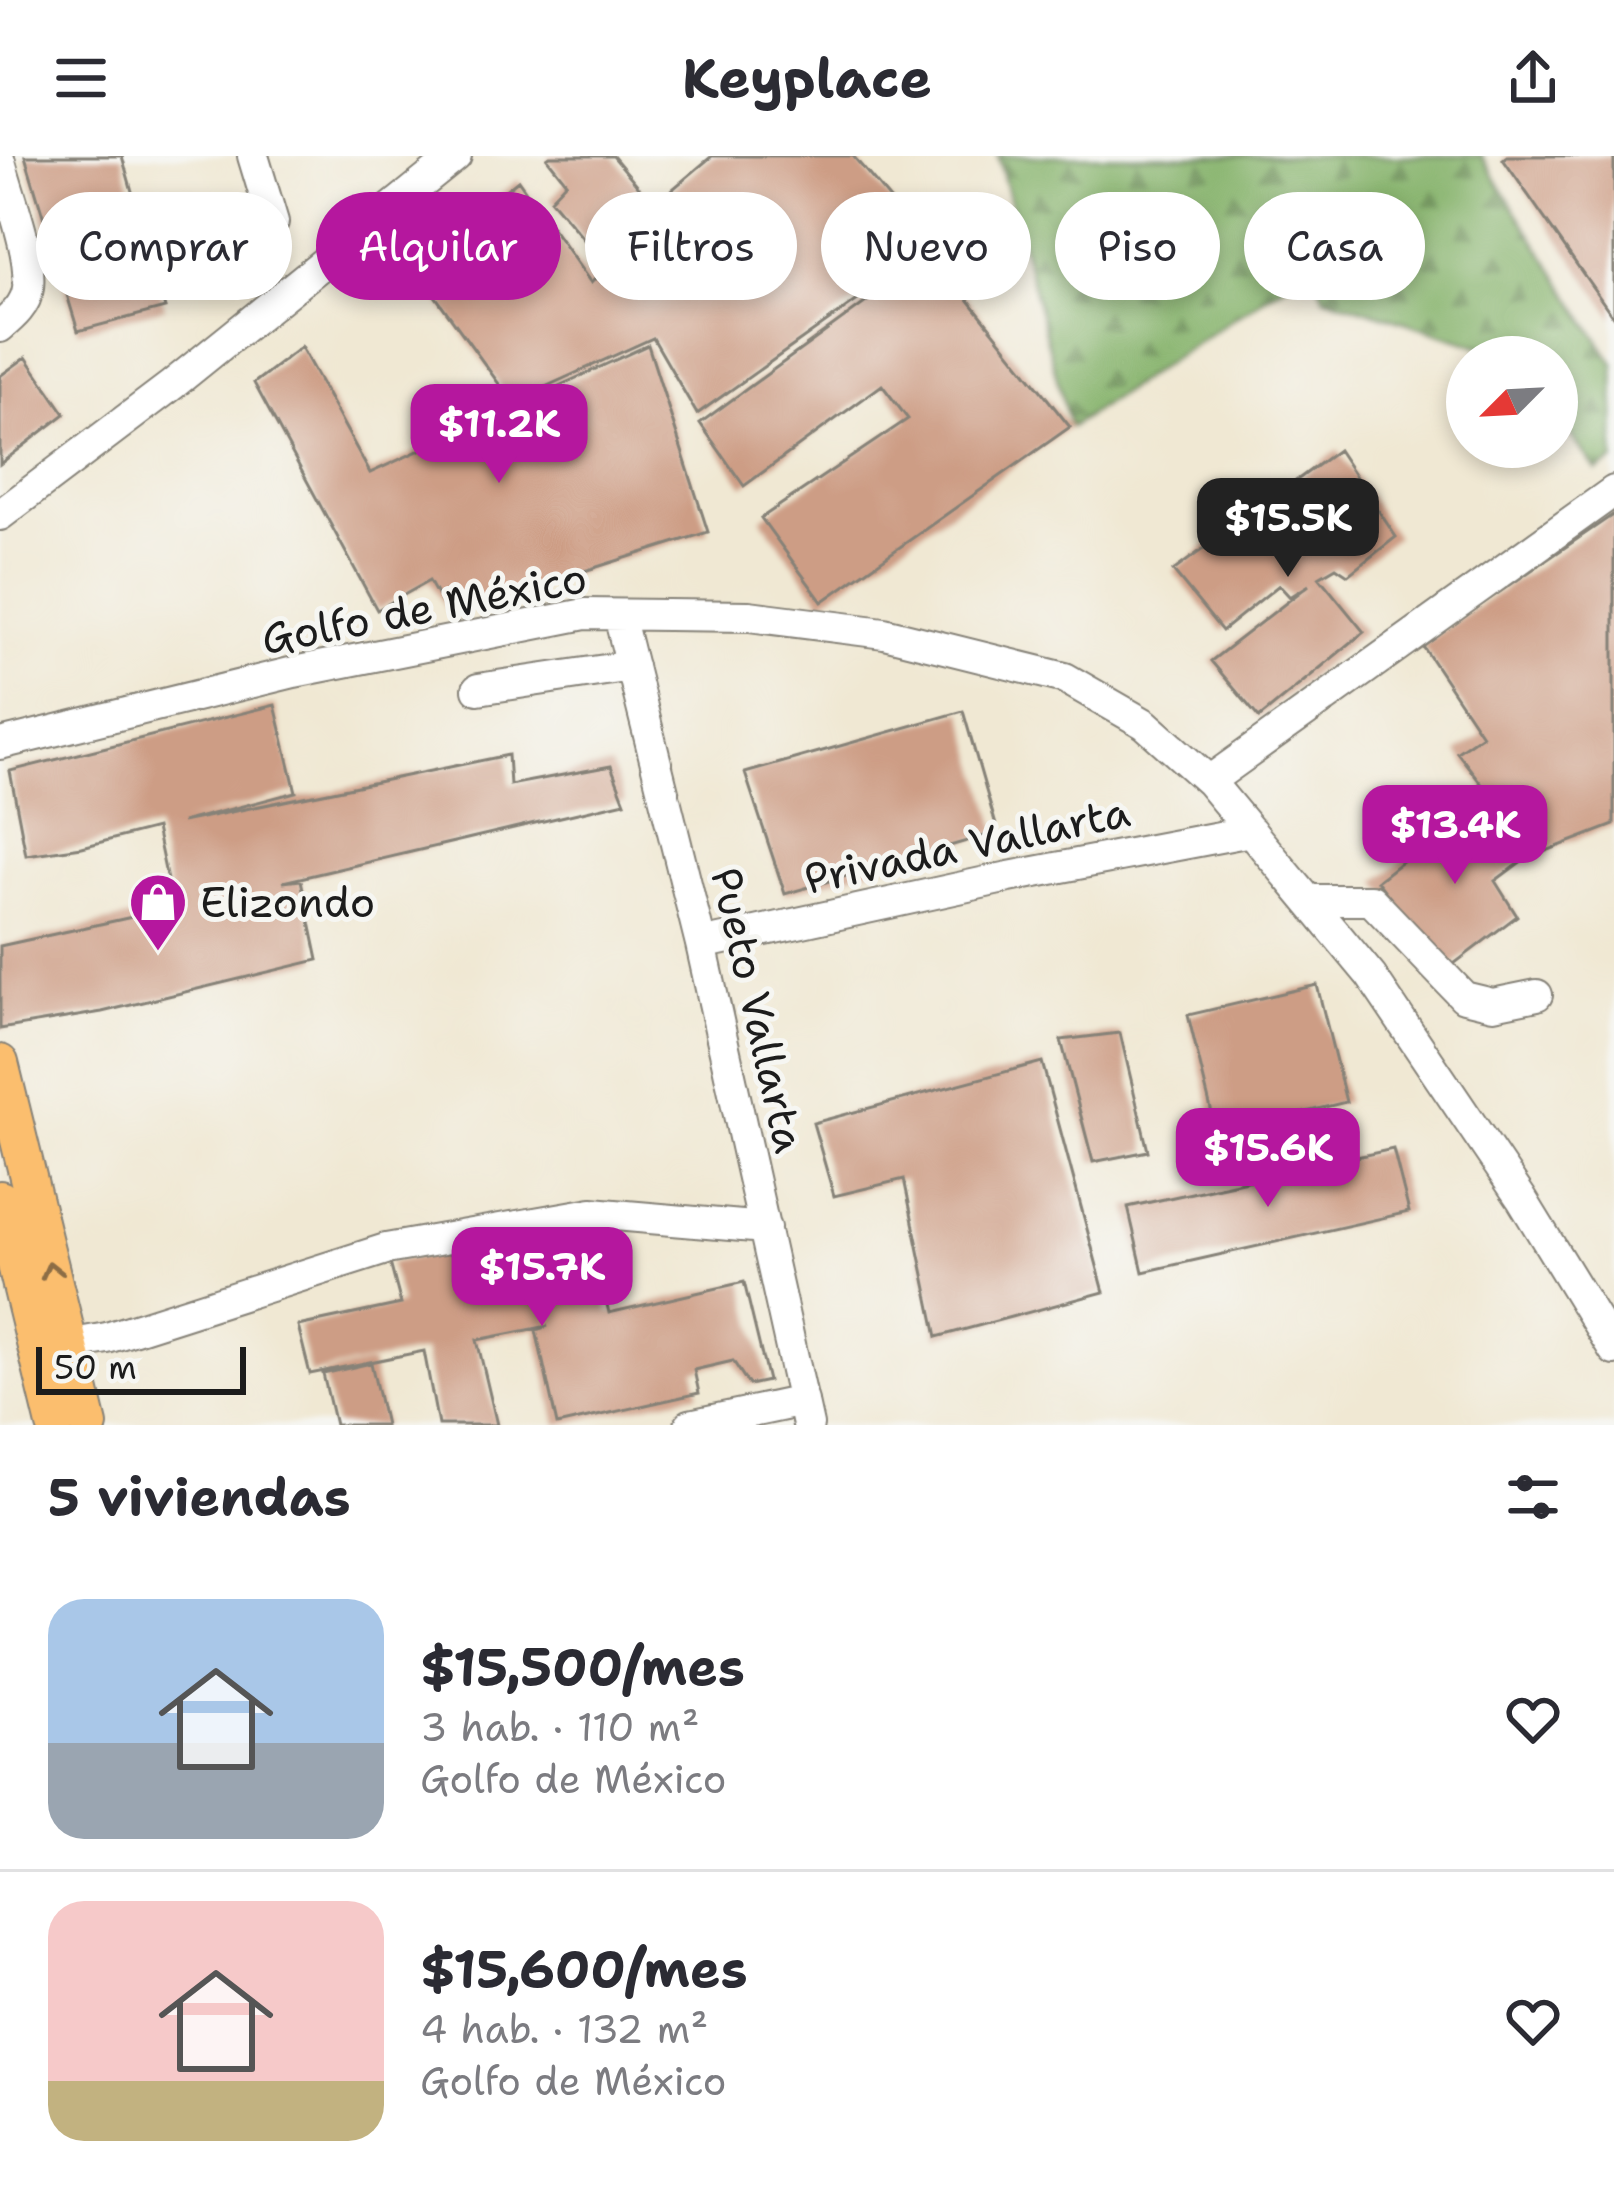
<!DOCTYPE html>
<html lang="es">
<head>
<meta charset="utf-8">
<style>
  body { margin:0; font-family:"Shantell Sans",sans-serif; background:#f2f2f3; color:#2b2b33; height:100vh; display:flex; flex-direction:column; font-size:45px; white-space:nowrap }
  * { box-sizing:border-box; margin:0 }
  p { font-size:39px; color:#7c7c81 }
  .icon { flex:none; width:66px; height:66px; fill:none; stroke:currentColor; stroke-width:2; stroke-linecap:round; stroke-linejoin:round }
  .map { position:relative; height:1269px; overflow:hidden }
  .side { display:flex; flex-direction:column; background:#fff; flex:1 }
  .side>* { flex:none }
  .guide { position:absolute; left:36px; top:36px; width:1542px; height:108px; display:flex; gap:24px }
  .needle { width:78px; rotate:246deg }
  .controls { position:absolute; left:1446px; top:180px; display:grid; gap:24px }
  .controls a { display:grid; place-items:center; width:132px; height:132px; border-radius:50%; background:#fff; box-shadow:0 6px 18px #0003; font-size:60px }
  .scale { position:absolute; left:36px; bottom:30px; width:210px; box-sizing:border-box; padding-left:12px; border:6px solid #1c1c1c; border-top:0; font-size:33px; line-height:42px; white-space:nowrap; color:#1c1c1c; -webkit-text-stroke:9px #f6f6f2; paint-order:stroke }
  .price { position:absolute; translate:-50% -102px; padding:0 27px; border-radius:24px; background:#b5179e; color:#fff; font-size:39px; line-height:78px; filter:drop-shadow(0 3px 6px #0008) }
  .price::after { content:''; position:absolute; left:50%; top:72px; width:36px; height:27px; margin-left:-18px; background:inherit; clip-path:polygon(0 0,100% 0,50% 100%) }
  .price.selected { background:#222; color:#fff }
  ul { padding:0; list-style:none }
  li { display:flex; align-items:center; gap:36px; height:300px; padding:0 48px }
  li+li { border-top:3px solid #e1e1e2 }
  li span { display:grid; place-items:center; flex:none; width:336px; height:240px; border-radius:36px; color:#555 }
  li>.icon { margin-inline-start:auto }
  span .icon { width:144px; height:144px; fill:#fffc; stroke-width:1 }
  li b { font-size:51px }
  h2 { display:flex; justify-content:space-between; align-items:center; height:144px; padding:0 48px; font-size:51px }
  .chip { padding:0 42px; border-radius:54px; background:#fff; box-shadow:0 6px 18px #0003; font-size:42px; line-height:108px }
  .chip.selected { background:#b5179e; color:#fff }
  header { display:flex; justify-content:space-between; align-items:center; height:156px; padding:0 48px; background:#fff; font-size:54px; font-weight:700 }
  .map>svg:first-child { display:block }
  .forest { fill:url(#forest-firs); stroke:#516844; stroke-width:3 }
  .building { fill:#cd9d85 }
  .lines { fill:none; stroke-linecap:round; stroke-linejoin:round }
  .minor-casing { stroke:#868278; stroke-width:34 }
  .major-casing { stroke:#868278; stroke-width:40 }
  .minor { stroke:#fff; stroke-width:30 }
  .major { stroke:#fbbe6e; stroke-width:36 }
  .oneway { stroke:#8c6d45 }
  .labels { text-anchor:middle; stroke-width:10; stroke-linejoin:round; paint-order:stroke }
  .street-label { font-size:42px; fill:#1c1c1c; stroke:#f6f6f2 }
  .poi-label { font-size:42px; fill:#1c1c1c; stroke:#f6f6f2; text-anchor:start }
</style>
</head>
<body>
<header><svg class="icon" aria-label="menu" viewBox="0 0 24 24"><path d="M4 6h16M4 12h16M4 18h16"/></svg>Keyplace<svg class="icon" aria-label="share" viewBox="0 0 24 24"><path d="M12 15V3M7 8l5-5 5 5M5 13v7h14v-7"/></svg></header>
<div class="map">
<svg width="1614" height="1269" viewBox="0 0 1614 1269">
  <defs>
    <pattern id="forest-firs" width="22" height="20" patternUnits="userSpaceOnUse" patternTransform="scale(3)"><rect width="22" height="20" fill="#86b36c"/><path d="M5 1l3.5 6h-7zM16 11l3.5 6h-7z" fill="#6d9158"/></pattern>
  </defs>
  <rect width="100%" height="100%" fill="#f6f6f2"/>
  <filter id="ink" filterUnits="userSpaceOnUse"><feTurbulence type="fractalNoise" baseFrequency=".00833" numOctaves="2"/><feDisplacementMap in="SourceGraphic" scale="24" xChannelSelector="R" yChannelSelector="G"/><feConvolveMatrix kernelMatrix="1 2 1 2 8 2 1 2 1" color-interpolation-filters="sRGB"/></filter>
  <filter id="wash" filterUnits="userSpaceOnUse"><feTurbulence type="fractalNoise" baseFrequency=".004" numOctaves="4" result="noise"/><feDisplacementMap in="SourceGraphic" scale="48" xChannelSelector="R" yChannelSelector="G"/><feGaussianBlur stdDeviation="2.7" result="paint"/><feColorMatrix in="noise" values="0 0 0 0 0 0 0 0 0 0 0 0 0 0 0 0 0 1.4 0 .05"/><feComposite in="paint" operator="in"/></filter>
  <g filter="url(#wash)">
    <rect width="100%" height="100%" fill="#f0e8d3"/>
    <path class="forest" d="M998,0H1481L1614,208V305L1597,315L1557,261V201H1513L1324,140L1311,110L1070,271Z"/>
    <g id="blocks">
      <path class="building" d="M25,0H122L165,152L78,175Z
        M550,0H613L654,49L712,0H853L931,92L697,258L653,182L512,246L412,108L518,24L591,127L607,111L550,43L566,26L547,2Z
        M1507,0H1614V162L1503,3Z
        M932,98L1070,271L822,446L761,362L908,263L882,229L744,330L700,267Z
        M648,189L708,376L448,458L429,425L377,454L254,227L301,191L370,317Z
        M26,201L65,258L0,308V220Z
        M1338,294L1396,381L1348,419L1336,411L1319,421L1364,476L1259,562L1211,505L1309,429L1290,441L1279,429L1222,475L1173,415Z
        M1614,358V669L1536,699L1457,596L1482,579L1422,489Z
        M275,549L296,636L182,666L508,599L510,629L611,610L625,646L283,726L301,724L318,804L102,856L0,873V790L173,752L156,672L82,691L26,699L10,615Z
        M963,555L998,676L785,738L745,617Z
        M1471,652L1526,702L1495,725L1517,760L1446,814L1377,725Z
        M1317,829L1346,946L1217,978L1188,859Z
        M1120,877L1148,995L1093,1006L1061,884Z
        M1042,906L1104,1136L937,1181L904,1023L834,1040L813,967Z
        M1393,993L1409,1056L1143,1116L1128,1051Z
        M587,1066L609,1157L744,1126L768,1225L749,1229L733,1205L694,1214L699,1237L557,1269L536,1174L548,1170L477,1184L497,1269H438L424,1195L310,1218L298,1170L401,1148L390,1107Z
        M371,1207L385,1269H335L323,1218Z"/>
    </g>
  </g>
  <g filter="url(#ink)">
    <use href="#blocks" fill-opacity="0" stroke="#868278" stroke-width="3"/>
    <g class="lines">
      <g class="minor-casing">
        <path id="minor" d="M253,0L273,66
          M0,5C9,41 32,96 28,132C26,149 13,160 0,171
          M0,359L172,229L456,0
          M619,459L701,788L808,1269
          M478,533L632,510
          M0,588L294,516L585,458L749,460L884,477L1065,522L1145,568L1209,625L1371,820L1521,1042L1614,1194
          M1209,625L1614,335
          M1308,744H1371L1464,841L1493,848L1537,839
          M701,788L1009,721L1251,675
          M51,1192L107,1182L386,1093L592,1057L765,1072
          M690,1269L803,1245"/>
      </g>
      <g class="major-casing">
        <path id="major" d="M0,907L89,1269
          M0,1043L55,1269"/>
      </g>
      <use href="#minor" class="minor"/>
      <use href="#major" class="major"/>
    </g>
    <defs><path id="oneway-chevron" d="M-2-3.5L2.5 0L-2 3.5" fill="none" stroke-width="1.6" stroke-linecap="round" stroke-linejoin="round" transform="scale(3)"/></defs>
    <use class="oneway" href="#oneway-chevron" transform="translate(51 1114) rotate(-104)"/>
  </g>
  <defs>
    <g id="shop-pin" transform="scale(3)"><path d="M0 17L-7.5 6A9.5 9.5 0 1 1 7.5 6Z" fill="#b5179e" stroke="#f6f6f2"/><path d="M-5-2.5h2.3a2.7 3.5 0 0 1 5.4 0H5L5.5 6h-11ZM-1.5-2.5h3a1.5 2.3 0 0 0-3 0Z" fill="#fff"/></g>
  </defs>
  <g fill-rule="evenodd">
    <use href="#shop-pin" x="158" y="746"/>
  </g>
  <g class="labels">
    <g class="street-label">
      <text transform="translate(424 452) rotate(-11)" y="15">Golfo de México</text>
      <text transform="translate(967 689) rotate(-12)" y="15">Privada Vallarta</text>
      <text transform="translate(758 854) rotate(77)" y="15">Pueto Vallarta</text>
    </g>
    <g class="poi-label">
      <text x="200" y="761">Elizondo</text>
    </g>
  </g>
</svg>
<div class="controls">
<a><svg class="needle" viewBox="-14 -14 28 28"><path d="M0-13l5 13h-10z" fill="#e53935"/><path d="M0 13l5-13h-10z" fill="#7c7c81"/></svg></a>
</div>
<div class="scale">50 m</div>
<b class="price" style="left:499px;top:330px">$11.2K</b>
<b class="price selected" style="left:1288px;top:424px">$15.5K</b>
<b class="price" style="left:1455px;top:731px">$13.4K</b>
<b class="price" style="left:1268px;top:1054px">$15.6K</b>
<b class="price" style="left:542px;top:1173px">$15.7K</b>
<div class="guide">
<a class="chip">Comprar</a>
<a class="chip selected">Alquilar</a>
<a class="chip">Filtros</a>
<a class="chip">Nuevo</a>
<a class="chip">Piso</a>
<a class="chip">Casa</a>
</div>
</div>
<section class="side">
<h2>5 viviendas<svg class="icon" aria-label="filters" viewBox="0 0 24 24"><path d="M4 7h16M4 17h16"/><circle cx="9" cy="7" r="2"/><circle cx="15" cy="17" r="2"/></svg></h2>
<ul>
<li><span style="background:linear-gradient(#a9c7e8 60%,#9aa5b1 0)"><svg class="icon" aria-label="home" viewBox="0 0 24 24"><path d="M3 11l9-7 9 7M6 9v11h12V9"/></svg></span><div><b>$15,500/mes</b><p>3 hab. · 110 m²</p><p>Golfo de México</p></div><svg class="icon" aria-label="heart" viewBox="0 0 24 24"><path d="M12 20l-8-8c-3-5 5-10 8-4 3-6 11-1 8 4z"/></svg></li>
<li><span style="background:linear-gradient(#f6c9c9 75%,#c2b280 0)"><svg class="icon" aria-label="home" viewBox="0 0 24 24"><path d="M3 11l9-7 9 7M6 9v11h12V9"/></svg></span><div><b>$15,600/mes</b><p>4 hab. · 132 m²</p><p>Golfo de México</p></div><svg class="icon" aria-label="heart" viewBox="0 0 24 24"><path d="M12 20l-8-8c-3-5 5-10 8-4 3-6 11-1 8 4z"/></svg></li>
</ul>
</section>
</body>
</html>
